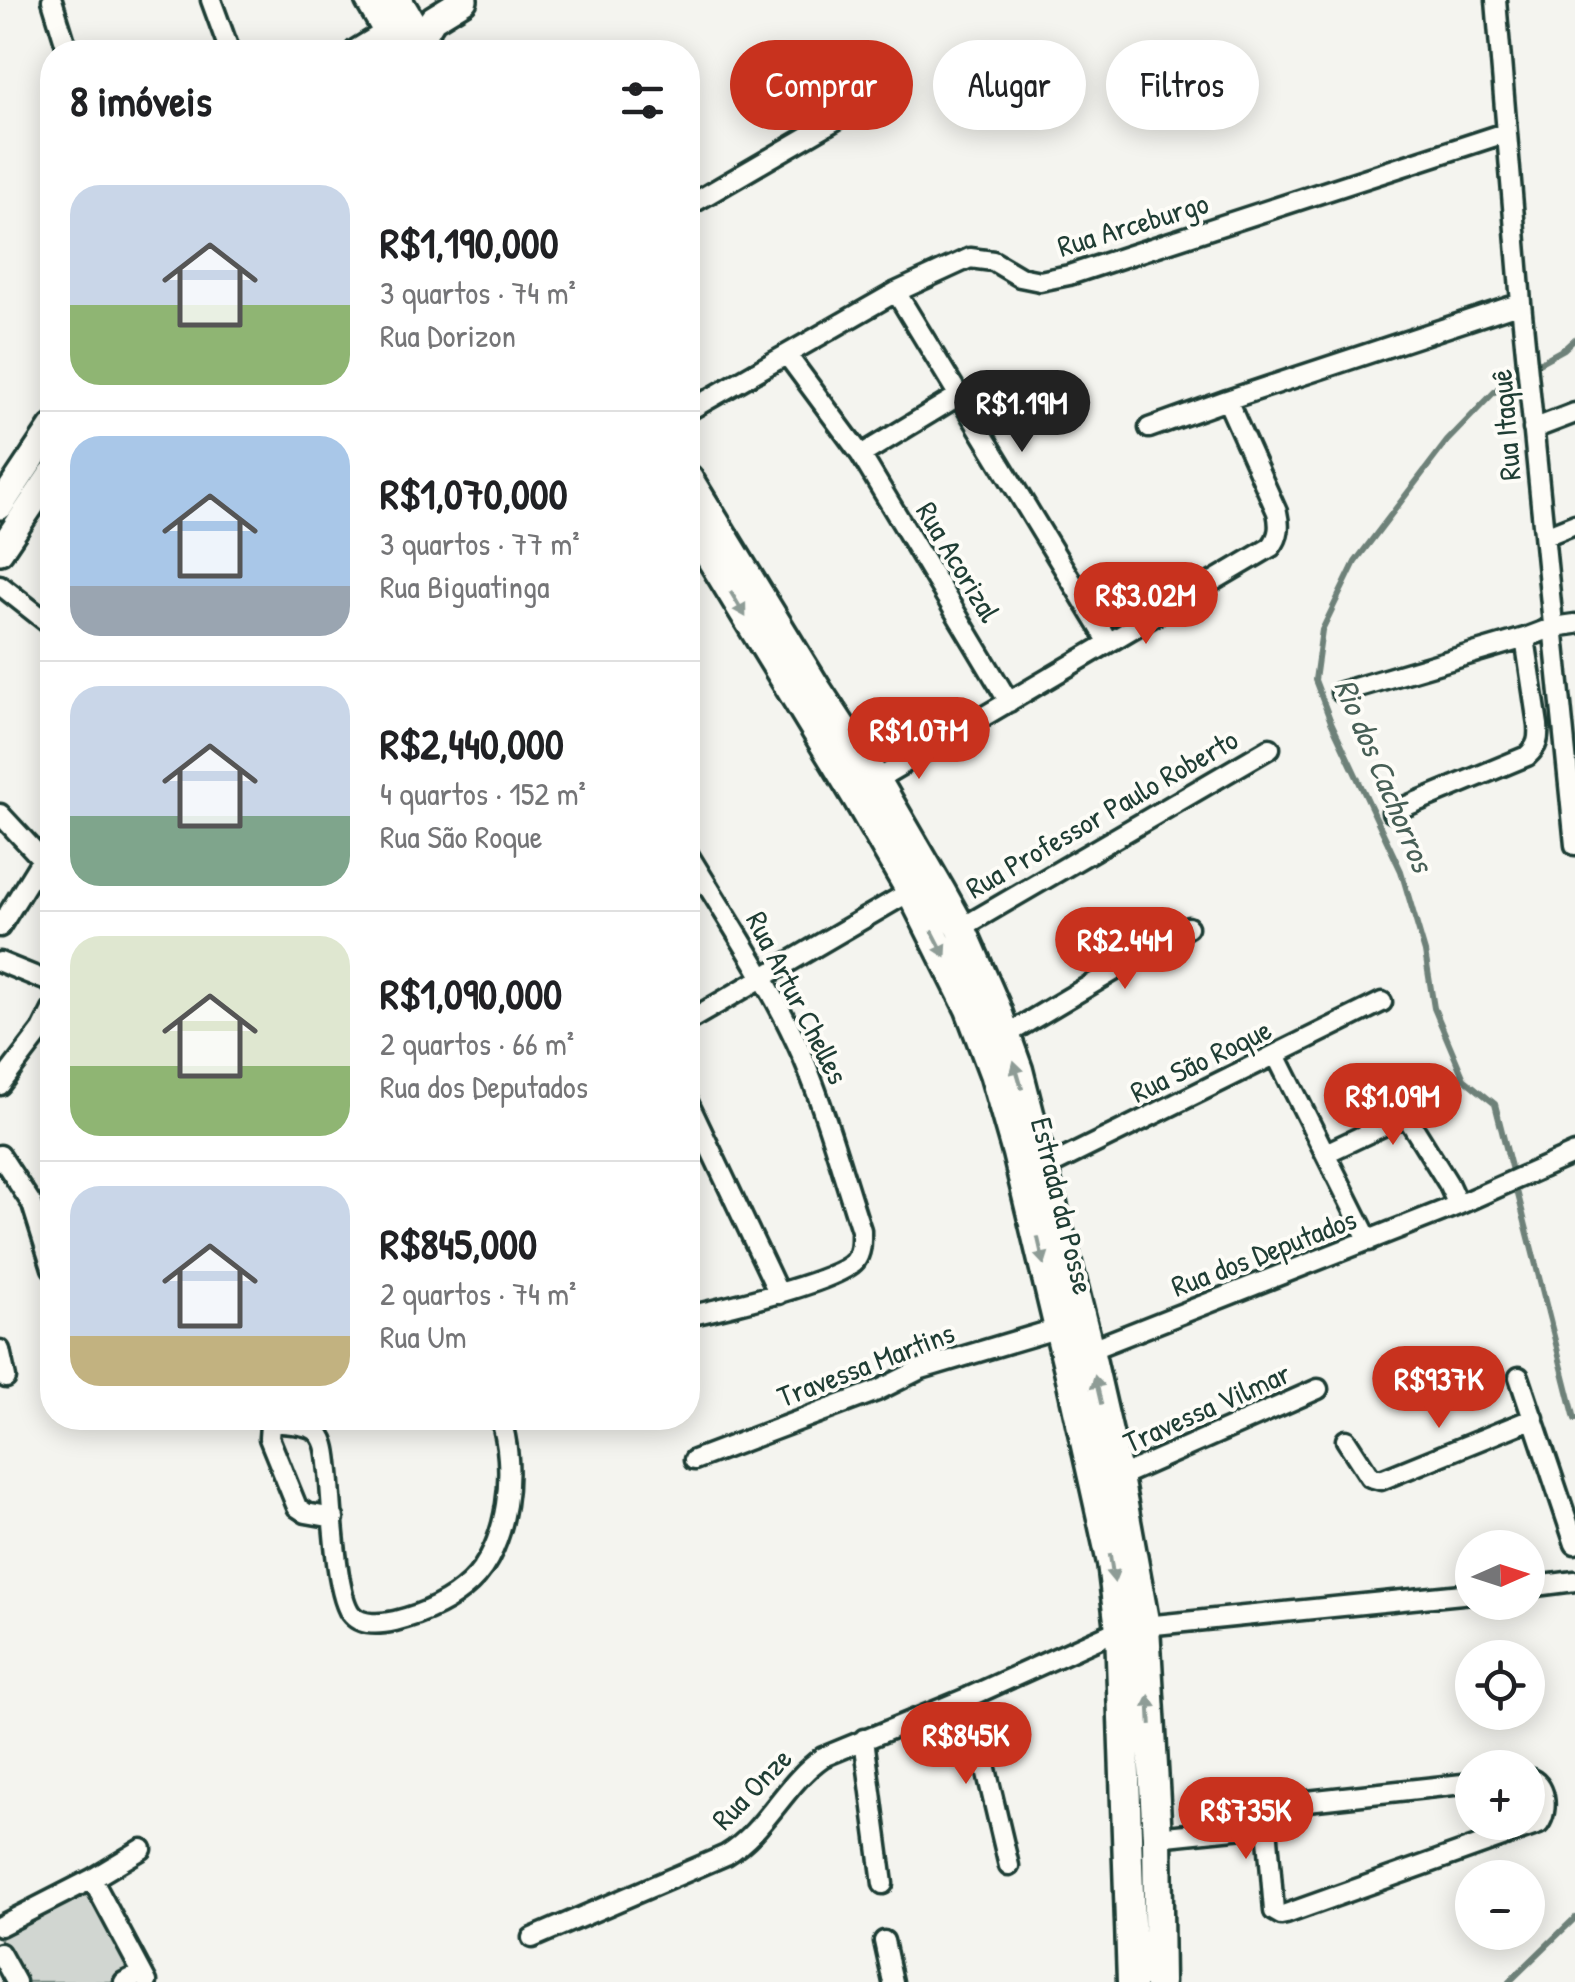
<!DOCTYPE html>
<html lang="pt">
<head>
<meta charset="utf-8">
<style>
  body { margin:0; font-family:"Patrick Hand",sans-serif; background:#f2f2f2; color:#202124; height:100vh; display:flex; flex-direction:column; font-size:38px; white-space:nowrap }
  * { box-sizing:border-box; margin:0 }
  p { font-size:32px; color:#757577 }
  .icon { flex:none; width:55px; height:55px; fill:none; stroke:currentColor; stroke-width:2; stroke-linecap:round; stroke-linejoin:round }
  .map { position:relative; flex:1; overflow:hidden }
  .panel { position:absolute; left:40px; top:40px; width:660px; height:1390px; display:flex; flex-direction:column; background:#fff; border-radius:40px; box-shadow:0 5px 25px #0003 }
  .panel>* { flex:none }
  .banner { position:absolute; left:730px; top:40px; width:695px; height:90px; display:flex; gap:20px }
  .needle { width:65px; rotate:87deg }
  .tools { position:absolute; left:1455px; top:1530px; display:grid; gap:20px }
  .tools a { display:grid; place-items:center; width:90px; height:90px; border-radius:50%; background:#fff; box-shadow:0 5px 25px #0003; font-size:50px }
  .price { position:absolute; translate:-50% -85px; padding:0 22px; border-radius:35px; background:#c8321e; color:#fff; font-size:32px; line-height:65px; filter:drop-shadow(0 2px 5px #0008) }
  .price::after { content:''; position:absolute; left:50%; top:60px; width:30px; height:22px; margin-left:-15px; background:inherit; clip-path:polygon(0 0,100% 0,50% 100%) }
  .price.on { background:#222; color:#fff }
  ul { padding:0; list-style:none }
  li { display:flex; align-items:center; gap:30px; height:250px; padding:0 30px }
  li+li { border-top:2px solid #e0e0e0 }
  li span { display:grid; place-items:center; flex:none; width:280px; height:200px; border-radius:30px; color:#555 }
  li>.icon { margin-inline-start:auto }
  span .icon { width:120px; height:120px; fill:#fffc; stroke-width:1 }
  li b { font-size:42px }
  h2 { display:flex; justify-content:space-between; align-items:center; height:120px; padding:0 30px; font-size:42px }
  .chip { padding:0 35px; border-radius:45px; background:#fff; box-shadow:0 5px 25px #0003; font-size:35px; line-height:90px }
  .chip.on { background:#c8321e; color:#fff }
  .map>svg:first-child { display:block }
  .green { fill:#d1d6d1; stroke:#788a82; stroke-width:2.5 }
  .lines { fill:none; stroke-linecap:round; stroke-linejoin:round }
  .stream { stroke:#6e8179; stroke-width:6 }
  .street-casing { stroke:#1f3d34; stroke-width:25 }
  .secondary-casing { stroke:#1f3d34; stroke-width:32 }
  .primary-casing { stroke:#1f3d34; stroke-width:35 }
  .street { stroke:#fdfcf7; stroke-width:18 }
  .secondary { stroke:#fdfcf7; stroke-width:25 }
  .primary { stroke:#fdfcf7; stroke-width:28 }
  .oneway { fill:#8e9c96 }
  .labels { text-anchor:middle; stroke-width:8; stroke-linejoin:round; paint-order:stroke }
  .street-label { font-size:30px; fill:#1f3d34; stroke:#fdfcf7 }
  .water-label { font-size:32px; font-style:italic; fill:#475f56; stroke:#fdfcf7 }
</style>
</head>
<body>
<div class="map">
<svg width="1575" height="1982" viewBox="0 0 1575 1982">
  <rect width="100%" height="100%" fill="#f4f4ef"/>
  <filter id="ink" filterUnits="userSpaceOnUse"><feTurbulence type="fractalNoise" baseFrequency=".01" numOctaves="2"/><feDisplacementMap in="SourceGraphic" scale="20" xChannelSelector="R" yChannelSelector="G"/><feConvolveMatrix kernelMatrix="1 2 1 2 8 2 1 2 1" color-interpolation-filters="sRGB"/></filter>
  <g filter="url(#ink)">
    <path class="green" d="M92,1879L142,1973L124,1982H16L0,1953V1926Z"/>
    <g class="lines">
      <path class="stream" d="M1575,339L1564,349L1504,382L1447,441L1355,562L1322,630L1315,680L1331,722L1401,871L1425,952L1434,1008L1464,1079L1495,1104L1575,1419
        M1509,1982L1575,1918"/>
      <g class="street-casing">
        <path id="street" d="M52,0L68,52
          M211,0L230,52
          M1496,0L1521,303L1575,845
          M688,206L879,95
          M896,292L1108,641
          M787,355L861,455L1009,702
          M688,411L896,292L970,258L993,261L1020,277L1040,281L1069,275L1505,133
          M1149,428L1227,400L1521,303
          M1533,429L1575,413
          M861,455L958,396
          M1545,536L1575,524
          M0,585L52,626
          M1341,692L1525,638L1554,627L1575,624
          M876,780L1271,547C1280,536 1280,525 1277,512L1227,400
          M1392,812L1527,756C1538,746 1539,739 1538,725L1525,638
          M0,814L42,859L52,865
          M688,854C728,920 771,984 802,1055C826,1112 842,1172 861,1230C861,1241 862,1252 855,1261C838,1282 719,1309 688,1316
          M0,927L42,859
          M961,928L1270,748
          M0,962L52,983
          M688,1021L911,891
          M1006,1035L1188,927
          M1276,1055L1369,1241
          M0,1085L42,1030L52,1010
          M688,1102L779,1294
          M0,1155L32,1204L52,1268
          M1043,1169L1382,1002
          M1458,1205L1575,1153
          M0,1350L6,1378
          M1089,1350L1458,1205L1448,1183L1407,1117H1402L1326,1153
          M1519,1377L1575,1544
          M1346,1440L1370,1477L1381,1480L1534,1418
          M694,1460L877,1391L921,1369L1059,1328
          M1118,1477L1318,1389
          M334,1518L306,1513L297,1507L269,1438L270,1425C279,1422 284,1423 293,1424C299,1425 309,1426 315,1430C328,1439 327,1459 329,1472C332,1501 335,1597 352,1615C362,1626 382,1624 395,1621C423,1614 449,1603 470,1583C509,1547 517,1465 500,1418
          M1528,1587L1575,1581
          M1145,1626L1472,1593
          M969,1697L1009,1866
          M864,1739L883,1884
          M1266,1813L1274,1911L1281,1915L1286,1914L1539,1824C1549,1810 1546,1782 1528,1778
          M1157,1837L1244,1828L1251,1826L1274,1807L1298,1802L1472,1783
          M92,1879L147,1982
          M0,1926L92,1879L142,1849
          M532,1938L726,1855C767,1830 784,1784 823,1757L969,1697L1120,1629
          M884,1941L893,1982
          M0,1953L16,1982
          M124,1982L142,1973"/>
      </g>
      <g class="secondary-casing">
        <path id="secondary" d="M408,47L420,40L433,19L464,0
          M358,52L404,24
          M0,506L52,428
          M0,551L52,474"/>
      </g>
      <g class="primary-casing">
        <path id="primary" d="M370,0L400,52
          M397,0L428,52
          M688,479L817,690L876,780L941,892L961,928L995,1006L1018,1070L1089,1350L1118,1477L1145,1626L1157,1837L1159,1982
          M688,520L858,799L911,891L970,1009L994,1073L1017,1153L1071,1378L1112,1563L1120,1629L1132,1982"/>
      </g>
      <use href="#street" class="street"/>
      <use href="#secondary" class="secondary"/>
      <use href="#primary" class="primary"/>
    </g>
    <defs><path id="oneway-solid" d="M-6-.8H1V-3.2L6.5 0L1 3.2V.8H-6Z" transform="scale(2.5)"/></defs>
    <g class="oneway">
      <use href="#oneway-solid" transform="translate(738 604) rotate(59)"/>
      <use href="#oneway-solid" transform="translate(939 944) rotate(63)"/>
      <use href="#oneway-solid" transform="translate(1018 1075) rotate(-106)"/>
      <use href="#oneway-solid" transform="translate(1041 1251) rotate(77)"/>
      <use href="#oneway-solid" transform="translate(1098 1390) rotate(-103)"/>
      <use href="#oneway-solid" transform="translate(1112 1568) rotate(81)"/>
      <use href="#oneway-solid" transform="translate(1150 1710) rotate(-93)"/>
    </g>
  </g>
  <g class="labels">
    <g class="street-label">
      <text transform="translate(1133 225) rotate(-17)" y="10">Rua Arceburgo</text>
      <text transform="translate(1506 425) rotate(-95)" y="10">Rua Itaquê</text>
      <text transform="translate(958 562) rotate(59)" y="10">Rua Acorizal</text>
      <text transform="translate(1102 814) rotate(-30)" y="10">Rua Professor Paulo Roberto</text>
      <text transform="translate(797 998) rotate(63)" y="10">Rua Artur Chelles</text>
      <text transform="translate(1201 1061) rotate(-26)" y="10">Rua São Roque</text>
      <text transform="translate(1062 1206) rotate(76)" y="10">Estrada da Posse</text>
      <text transform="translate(1264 1253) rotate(-21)" y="10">Rua dos Deputados</text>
      <text transform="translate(866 1365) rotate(-21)" y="10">Travessa Martins</text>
      <text transform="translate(1207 1408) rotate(-24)" y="10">Travessa Vilmar</text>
      <text transform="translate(752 1789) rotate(-46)" y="10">Rua Onze</text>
    </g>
    <g class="water-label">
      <text transform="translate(1384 775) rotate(67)" y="11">Rio dos Cachorros</text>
    </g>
  </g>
</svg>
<div class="tools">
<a><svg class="needle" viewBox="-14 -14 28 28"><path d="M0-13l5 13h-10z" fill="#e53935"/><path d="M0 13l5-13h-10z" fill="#757577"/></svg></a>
<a><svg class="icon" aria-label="locate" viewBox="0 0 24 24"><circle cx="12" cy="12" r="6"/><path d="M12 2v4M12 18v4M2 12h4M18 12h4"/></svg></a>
<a>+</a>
<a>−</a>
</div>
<b class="price on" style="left:1022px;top:455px">R$1.19M</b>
<b class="price" style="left:1146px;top:647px">R$3.02M</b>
<b class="price" style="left:919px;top:782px">R$1.07M</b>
<b class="price" style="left:1125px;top:992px">R$2.44M</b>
<b class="price" style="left:1393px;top:1148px">R$1.09M</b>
<b class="price" style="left:1439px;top:1431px">R$937K</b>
<b class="price" style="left:966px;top:1787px">R$845K</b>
<b class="price" style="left:1246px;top:1862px">R$735K</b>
<div class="banner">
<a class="chip on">Comprar</a>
<a class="chip">Alugar</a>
<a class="chip">Filtros</a>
</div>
<section class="panel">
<h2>8 imóveis<svg class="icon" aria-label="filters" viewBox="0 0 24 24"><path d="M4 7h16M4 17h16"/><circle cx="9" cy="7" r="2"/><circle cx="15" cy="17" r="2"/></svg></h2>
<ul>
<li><span style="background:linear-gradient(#c9d6e8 60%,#8fb573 0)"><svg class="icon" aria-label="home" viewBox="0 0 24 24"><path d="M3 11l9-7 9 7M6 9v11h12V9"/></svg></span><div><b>R$1,190,000</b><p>3 quartos · 74 m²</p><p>Rua Dorizon</p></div></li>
<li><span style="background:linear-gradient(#a9c7e8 75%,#9aa5b1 0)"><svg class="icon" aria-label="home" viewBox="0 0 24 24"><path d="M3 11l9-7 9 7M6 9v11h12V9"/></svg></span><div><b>R$1,070,000</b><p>3 quartos · 77 m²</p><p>Rua Biguatinga</p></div></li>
<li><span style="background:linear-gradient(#c9d6e8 65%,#7fa58c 0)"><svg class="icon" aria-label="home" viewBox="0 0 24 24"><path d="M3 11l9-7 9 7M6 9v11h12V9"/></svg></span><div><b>R$2,440,000</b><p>4 quartos · 152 m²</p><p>Rua São Roque</p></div></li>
<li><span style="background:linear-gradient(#dfe7d0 65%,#8fb573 0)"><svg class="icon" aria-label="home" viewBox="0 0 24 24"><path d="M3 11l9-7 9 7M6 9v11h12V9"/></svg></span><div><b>R$1,090,000</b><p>2 quartos · 66 m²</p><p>Rua dos Deputados</p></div></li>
<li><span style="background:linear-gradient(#c9d6e8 75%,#c2b280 0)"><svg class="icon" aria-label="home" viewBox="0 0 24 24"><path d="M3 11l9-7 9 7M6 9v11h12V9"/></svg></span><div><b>R$845,000</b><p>2 quartos · 74 m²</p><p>Rua Um</p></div></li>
</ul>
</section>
</div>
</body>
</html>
